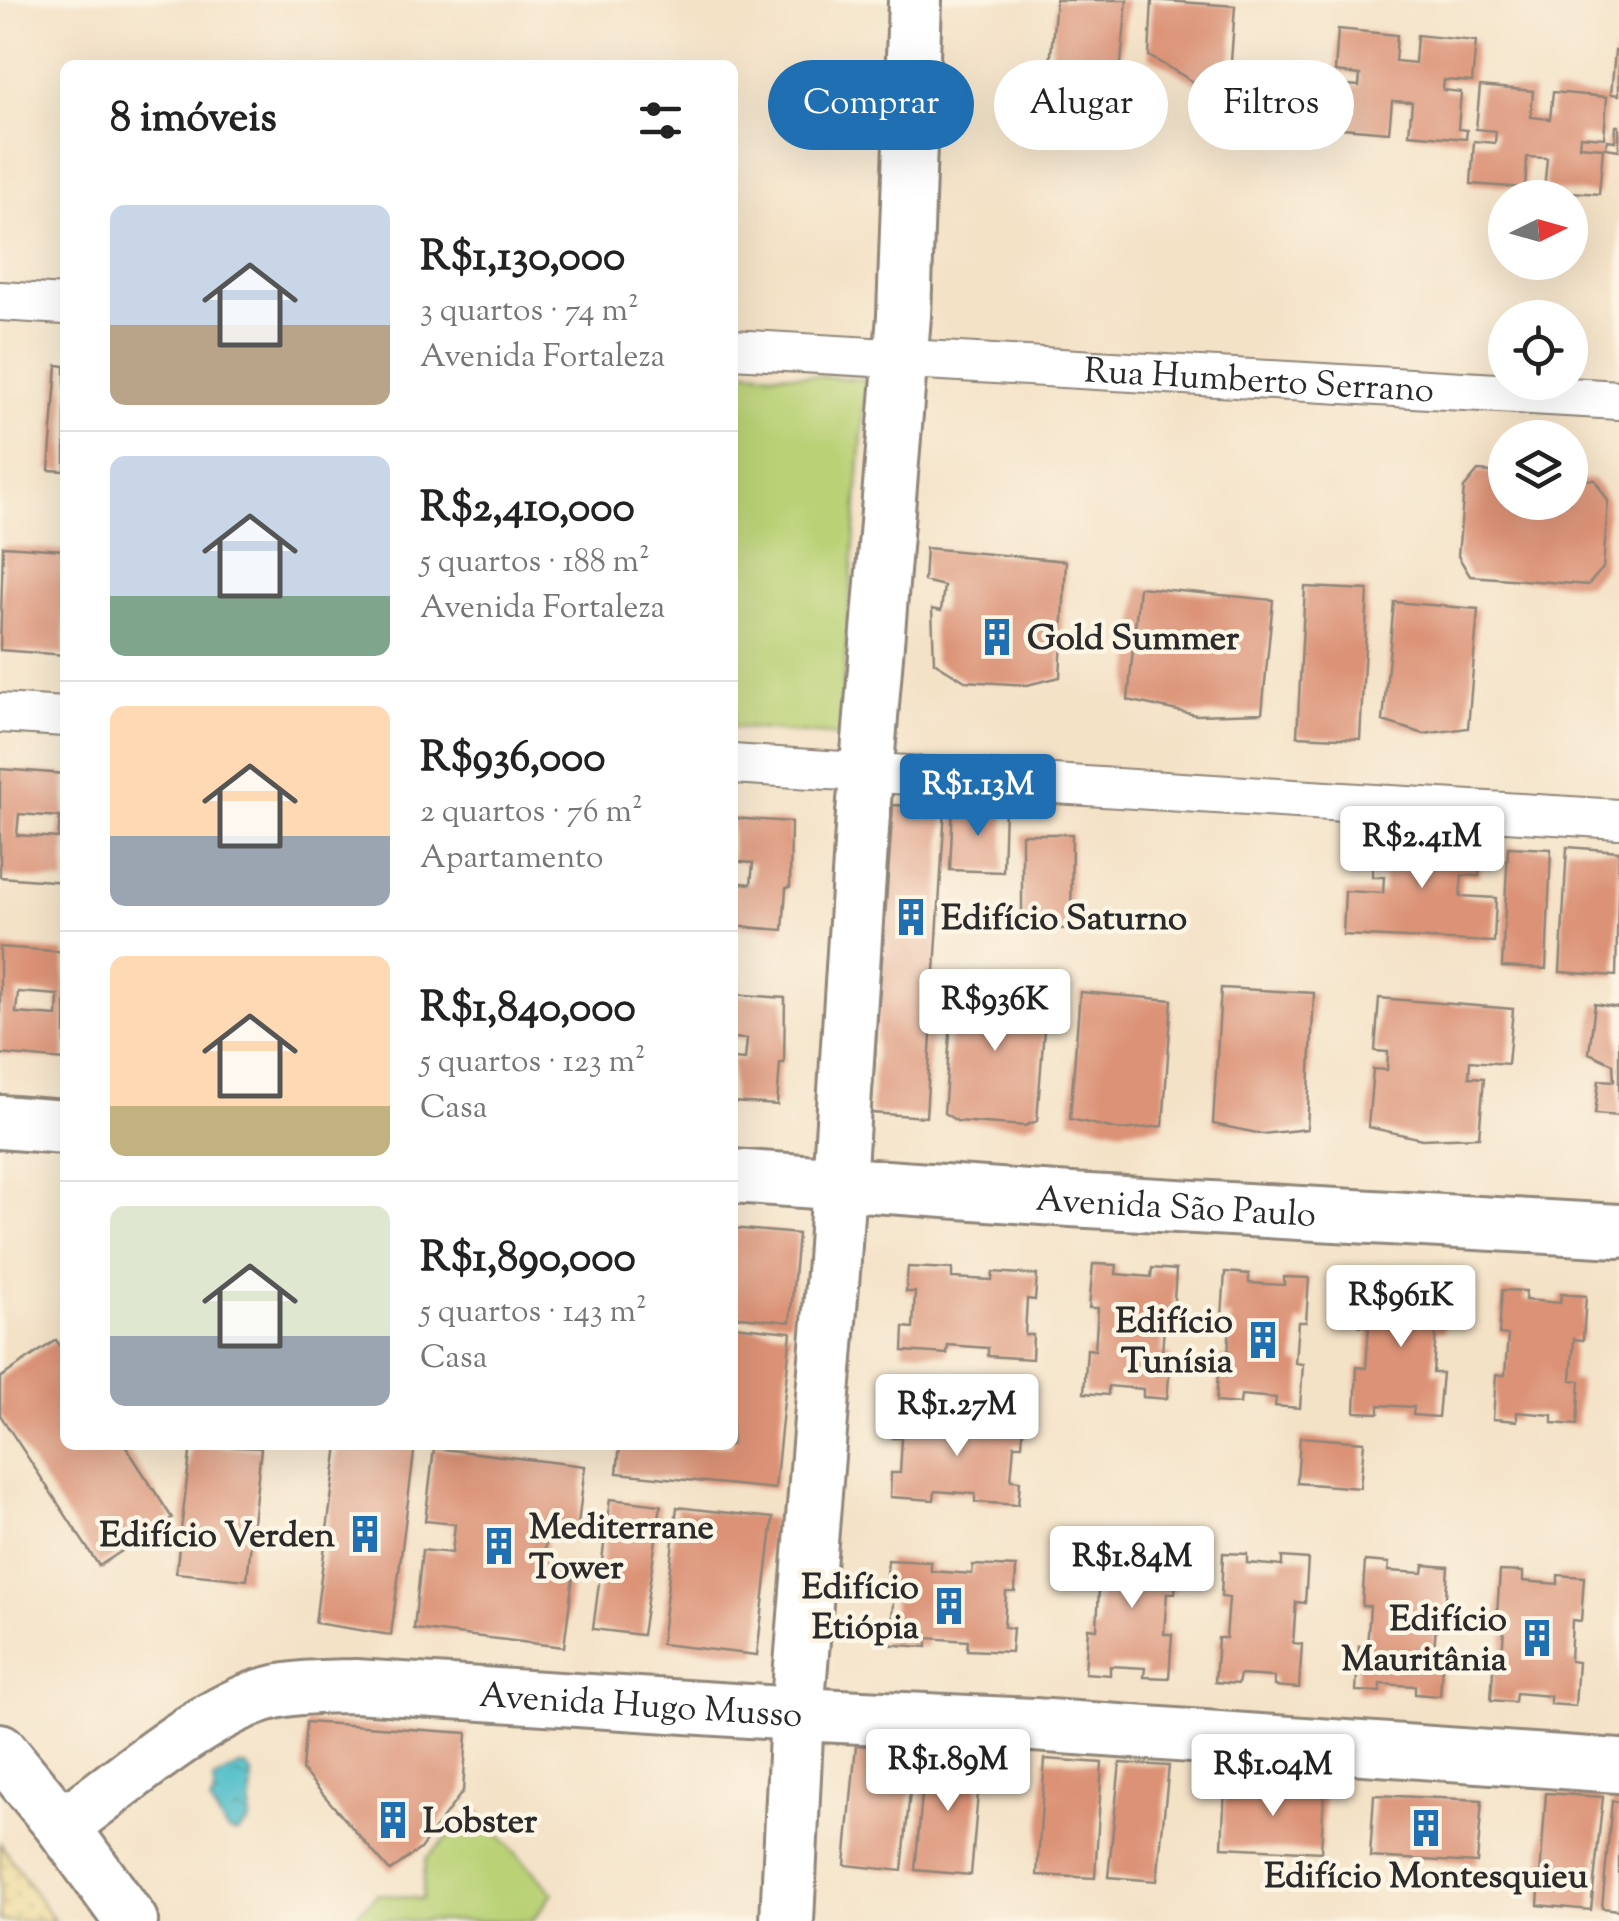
<!DOCTYPE html>
<html lang="pt">
<head>
<meta charset="utf-8">
<style>
  body { margin:0; font-family:"Sorts Mill Goudy",serif; background:#f6f6f6; color:#222; height:100vh; display:flex; flex-direction:column; font-size:38px; white-space:nowrap }
  * { box-sizing:border-box; margin:0 }
  p { font-size:32px; color:#767676 }
  .icon { flex:none; width:55px; height:55px; fill:none; stroke:currentColor; stroke-width:2; stroke-linecap:round; stroke-linejoin:round }
  .map { position:relative; flex:1; overflow:hidden }
  .drawer { position:absolute; left:60px; top:60px; width:678px; height:1390px; display:flex; flex-direction:column; background:#fff; border-radius:15px; box-shadow:0 10px 40px #0002 }
  .drawer>* { flex:none }
  .top-card { position:absolute; left:768px; top:60px; width:700px; height:90px; display:flex; gap:20px }
  .needle { width:65px; rotate:85deg }
  .buttons { position:absolute; left:1488px; top:180px; display:grid; gap:20px }
  .buttons a { display:grid; place-items:center; width:100px; height:100px; border-radius:50%; background:#fff; box-shadow:0 10px 40px #0002; font-size:50px }
  .price { position:absolute; translate:-50% -85px; padding:0 22px; border-radius:10px; background:#fff; color:#222; font-size:32px; line-height:65px; filter:drop-shadow(0 2px 5px #0008) }
  .price::after { content:''; position:absolute; left:50%; top:60px; width:30px; height:22px; margin-left:-15px; background:inherit; clip-path:polygon(0 0,100% 0,50% 100%) }
  .price.active { background:#1f6fb2; color:#fff }
  ul { padding:0; list-style:none }
  li { display:flex; align-items:center; gap:30px; height:250px; padding:0 50px }
  li+li { border-top:2px solid #e0e0e0 }
  li span { display:grid; place-items:center; flex:none; width:280px; height:200px; border-radius:15px; color:#555 }
  li>.icon { margin-inline-start:auto }
  span .icon { width:120px; height:120px; fill:#fffc; stroke-width:1 }
  li b { font-size:42px }
  h2 { display:flex; justify-content:space-between; align-items:center; height:120px; padding:0 50px; font-size:42px }
  .pill { padding:0 35px; border-radius:45px; background:#fff; box-shadow:0 10px 40px #0002; font-size:35px; line-height:90px }
  .pill.active { background:#1f6fb2; color:#fff }
  .map>svg:first-child { display:block }
  .green { fill:#bad176; stroke:#727e50; stroke-width:2.5 }
  .sand { fill:url(#sand-dots); stroke:#8c8264; stroke-width:2.5 }
  .water { fill:url(#water-ripples); stroke:#3e757a; stroke-width:2.5 }
  .building { fill:#db9276; fill-rule:evenodd }
  .lines { fill:none; stroke-linecap:round; stroke-linejoin:round }
  .minor-casing { stroke:#908679; stroke-width:42 }
  .secondary-casing { stroke:#908679; stroke-width:58 }
  .minor { stroke:#fff; stroke-width:38 }
  .secondary { stroke:#fff; stroke-width:52 }
  .labels { text-anchor:middle; stroke-width:9; stroke-linejoin:round; paint-order:stroke }
  .street-label { font-size:35px; fill:#2b2b2b; stroke:#fcf5e5 }
  .poi-label { font-size:35px; font-weight:bold; fill:#2b2b2b; stroke:#fcf5e5; text-anchor:start }
</style>
</head>
<body>
<div class="map">
<svg width="1619" height="1921" viewBox="0 0 1619 1921">
  <defs>
    <pattern id="sand-dots" width="8" height="8" patternUnits="userSpaceOnUse" patternTransform="scale(2.5)"><rect width="8" height="8" fill="#eeda9e"/><path d="M2 2h.1M6 6h.1" fill="none" stroke="#cb8" stroke-width="1.8" stroke-linecap="round"/></pattern>
    <pattern id="water-ripples" width="26" height="14" patternUnits="userSpaceOnUse" patternTransform="scale(2.5)"><rect width="26" height="14" fill="#52bfca"/><path d="M2 4q2-2 4 0t4 0M15 11q2-2 4 0t4 0" fill="none" stroke="#449ba4"/></pattern>
  </defs>
  <rect width="100%" height="100%" fill="#fcf5e5"/>
  <filter id="ink" filterUnits="userSpaceOnUse"><feTurbulence type="fractalNoise" baseFrequency=".01" numOctaves="2"/><feDisplacementMap in="SourceGraphic" scale="20" xChannelSelector="R" yChannelSelector="G"/><feConvolveMatrix kernelMatrix="1 2 1 2 8 2 1 2 1" color-interpolation-filters="sRGB"/></filter>
  <filter id="wash" filterUnits="userSpaceOnUse"><feTurbulence type="fractalNoise" baseFrequency=".0048" numOctaves="4" result="noise"/><feDisplacementMap in="SourceGraphic" scale="40" xChannelSelector="R" yChannelSelector="G"/><feGaussianBlur stdDeviation="2.25" result="paint"/><feColorMatrix in="noise" values="0 0 0 0 0 0 0 0 0 0 0 0 0 0 0 0 0 1.4 0 .05"/><feComposite in="paint" operator="in"/></filter>
  <g filter="url(#wash)">
    <rect width="100%" height="100%" fill="#f4e2c7"/>
    <path class="green" d="M732,370L866,380L840,736L733,727Z
      M477,1811L553,1893L532,1921H351L377,1894L422,1899L426,1858Z"/>
    <path class="sand" d="M0,1843L54,1921H0Z"/>
    <path class="water" d="M239,1766H246L252,1774L250,1821L237,1833L227,1831L210,1803L215,1793L214,1780Z"/>
    <g id="blocks">
      <path class="building" d="M1056,0H1127L1116,115L1046,108Z
        M1152,0L1235,6L1229,89L1213,93L1149,56Z
        M1338,29L1397,35L1395,61L1415,63L1417,35L1476,41L1472,82L1444,80L1443,90L1461,92L1458,129L1467,130L1466,139L1409,134L1412,102L1392,101L1389,132L1330,127L1334,84L1359,86L1360,75L1335,72Z
        M1615,51H1619V95L1611,94Z
        M1480,86L1533,91L1531,117L1550,119L1553,92L1607,97L1604,138L1580,136L1579,146L1603,148L1599,194L1544,190L1547,158L1527,157L1525,188L1471,184L1474,141L1495,143L1496,131L1476,129Z
        M1616,126H1619V150L1606,148L1607,140L1615,141Z
        M57,365L65,366V471L49,470Z
        M1478,471L1505,473V502H1570V478L1595,480L1608,501L1603,568L1588,585L1470,576L1458,556L1464,488Z
        M3,546L65,550V655L0,650Z
        M926,548L1066,561L1060,677L1027,685L965,681L934,662L932,609L941,611L944,586L924,581Z
        M1139,587L1273,600L1262,713L1196,715L1128,700Z
        M1305,587L1368,590L1360,739L1297,736Z
        M1394,602L1478,609L1468,728L1424,734L1383,721Z
        M0,769L65,774V882L0,877ZM19,814L60,817L58,838L17,835Z
        M893,805L945,808L926,1117L871,1113Z
        M953,805L1005,807L1003,872L950,870Z
        M732,818L791,822L790,887L786,888L783,930L732,926V882L751,884L753,863L732,861Z
        M1375,831L1481,835L1479,876L1462,875L1460,896L1496,898L1494,942L1343,935L1345,891L1383,893L1384,877H1372Z
        M1022,834H1072L1071,929L1022,928Z
        M1508,847L1551,849L1546,969L1502,967Z
        M1567,847L1619,851L1616,976L1560,972Z
        M0,947L65,952V1060L0,1054ZM18,992L58,995L57,1016L16,1013Z
        M954,981L1047,989L1037,1121L1025,1126L957,1121L944,1113Z
        M1221,988L1314,993L1307,1129L1262,1134L1213,1124Z
        M1080,992L1172,1000L1163,1126L1120,1130L1070,1119Z
        M732,994L785,998L784,1063H780L777,1105L732,1102V1059L745,1060L747,1039L732,1038Z
        M1379,998L1513,1009L1508,1064L1470,1061L1469,1077L1484,1078L1479,1137L1422,1139L1368,1127L1373,1069L1387,1070L1388,1052L1375,1051Z
        M1595,1004L1619,1008V1116L1595,1114L1599,1080L1614,1081L1613,1064L1589,1053Z
        M732,1228L798,1234L790,1322L732,1316Z
        M1093,1264L1117,1265L1116,1274L1151,1277L1152,1268L1176,1270L1173,1314L1165,1313L1162,1354L1171,1355L1167,1399L1143,1397V1389L1108,1386V1395L1084,1393L1087,1349L1095,1350L1098,1308H1089Z
        M908,1267L952,1269V1278L992,1280L993,1272L1037,1275L1035,1300L1027,1299L1025,1335H1033L1032,1359L988,1356V1348L948,1345L947,1354L903,1351L904,1327L913,1328L915,1292H906Z
        M1225,1272L1249,1274V1283L1284,1285V1277L1309,1278L1306,1322H1298L1295,1363L1303,1364L1300,1408L1275,1406L1276,1398L1241,1395L1240,1404L1216,1402L1219,1357L1228,1358L1230,1317H1222Z
        M1363,1282L1387,1284L1386,1292L1421,1295L1422,1286L1447,1288L1444,1332L1436,1331L1433,1373H1442L1438,1417L1413,1415L1414,1407L1379,1405V1413L1355,1412L1357,1367L1366,1368L1369,1326H1360Z
        M1502,1290L1526,1291L1525,1300L1560,1303L1561,1294L1586,1296L1583,1340L1574,1339L1571,1380L1580,1381L1577,1425L1552,1423V1415L1517,1412V1421L1493,1419L1496,1375H1505L1508,1335L1499,1334Z
        M732,1326L791,1332L775,1489L617,1473L620,1445H732Z
        M56,1340L65,1353V1445H125L172,1518L99,1566L0,1415V1378Z
        M895,1413L939,1415L938,1424L979,1426V1418L1024,1420L1022,1445H1014L1011,1480L1020,1481L1018,1505L975,1502V1494L935,1491L934,1500L890,1497L891,1473H900L902,1438H893Z
        M1300,1437L1364,1442L1360,1488L1297,1483Z
        M191,1445L261,1448L247,1580L176,1573Z
        M338,1445H415L391,1635L315,1623Z
        M434,1448L585,1466L576,1542L546,1539L544,1565L574,1569L564,1647L414,1629L422,1550L452,1553L455,1524L425,1521Z
        M610,1499L661,1505L642,1635L593,1629Z
        M677,1507L773,1518L757,1655L661,1644Z
        M1094,1543L1118,1545V1554L1153,1556V1547L1178,1549L1175,1593H1167L1164,1634H1172L1169,1678L1144,1677L1145,1668L1110,1666V1675L1085,1673L1088,1628L1097,1629L1099,1588H1091Z
        M1223,1553L1247,1554V1563L1282,1566V1557L1308,1559L1305,1603L1296,1602L1293,1643L1302,1644L1299,1688L1274,1686V1677L1240,1675L1238,1684L1215,1682L1218,1638H1226L1229,1598L1221,1597Z
        M888,1560L931,1562V1571L972,1574L973,1565L1016,1567L1015,1592H1006L1004,1627L1013,1628L1011,1652L967,1650L968,1641L927,1638V1647L883,1644L884,1620H892L894,1585H886Z
        M1365,1561L1389,1563L1388,1571L1423,1573L1424,1565L1448,1567L1445,1611H1437L1434,1652H1443L1440,1696L1415,1694V1686L1380,1684V1692L1356,1691L1359,1646L1367,1647L1370,1606H1362Z
        M1500,1571L1523,1572V1581L1558,1584V1575L1584,1577L1581,1621L1572,1620L1570,1661L1578,1662L1575,1706L1550,1704V1696L1516,1693L1515,1702L1491,1700L1494,1656H1502L1505,1616L1497,1615Z
        M306,1722L467,1733L463,1791L420,1849L390,1871L302,1770Z
        M856,1745L914,1751L902,1871L845,1865Z
        M926,1753L981,1758L971,1875L915,1870Z
        M1045,1759L1102,1763L1095,1878L1037,1875Z
        M1120,1763L1169,1766L1157,1881L1108,1877Z
        M1225,1786L1324,1791L1321,1852L1222,1847Z
        M1546,1793L1603,1797L1591,1910L1538,1905Z
        M1374,1795L1482,1800L1477,1863L1370,1857Z
        M1612,1801L1619,1802V1910L1602,1908Z"/>
    </g>
  </g>
  <g filter="url(#ink)">
    <use href="#blocks" fill-opacity="0" stroke="#908679" stroke-width="2.5"/>
    <g class="lines">
      <g class="minor-casing">
        <g id="minor">
          <path d="M0,301L65,305"/>
          <path id="s1" d="M732,349L1619,400"/>
          <path d="M0,713L65,717"/>
          <path d="M732,764L1619,819"/>
        </g>
      </g>
      <g class="secondary-casing">
        <g id="secondary">
          <path d="M0,1122L65,1127"/>
          <path id="s2" d="M732,1176L1071,1200L1619,1231"/>
          <path d="M0,1750L62,1826L131,1921"/>
          <path id="s3" d="M62,1826C118,1786 192,1721 255,1698C286,1686 322,1687 355,1686L797,1714L1034,1725L1619,1766"/>
          <path d="M787,1921L797,1714L834,1260L863,814L904,316L915,0"/>
        </g>
      </g>
      <use href="#minor" class="minor"/>
      <use href="#secondary" class="secondary"/>
    </g>
  </g>
  <defs>
    <g id="building-bare" transform="scale(3)"><path d="M-4-6H4V6H1V3H-1V6H-4ZM-2.5-4.3h1.7v1.8h-1.7ZM.8-4.3h1.7v1.8H.8ZM-2.5-1h1.7V.8h-1.7ZM.8-1h1.7V.8H.8Z" fill="#1f6fb2" stroke="#fcf5e5" stroke-width="2.5" paint-order="stroke"/></g>
  </defs>
  <g fill-rule="evenodd">
    <use href="#building-bare" x="997" y="637"/>
    <use href="#building-bare" x="911" y="917"/>
    <use href="#building-bare" x="1263" y="1340"/>
    <use href="#building-bare" x="365" y="1534"/>
    <use href="#building-bare" x="499" y="1546"/>
    <use href="#building-bare" x="949" y="1606"/>
    <use href="#building-bare" x="1537" y="1638"/>
    <use href="#building-bare" x="393" y="1820"/>
    <use href="#building-bare" x="1426" y="1828"/>
  </g>
  <g class="labels">
    <g class="street-label">
      <text dy="12" stroke="none"><textPath href="#s1" startOffset="528">Rua Humberto Serrano</textPath></text>
      <text dy="12" stroke="none"><textPath href="#s2" startOffset="445">Avenida São Paulo</textPath></text>
      <text dy="12" stroke="none"><textPath href="#s3" startOffset="620">Avenida Hugo Musso</textPath></text>
    </g>
    <g class="poi-label">
      <text x="1027" y="649">Gold Summer</text>
      <text x="941" y="929">Edifício Saturno</text>
      <text x="1233" y="1332" text-anchor="end">Edifício<tspan x="1233" dy="40">Tunísia</tspan></text>
      <text x="529" y="1538">Mediterrane<tspan x="529" dy="40">Tower</tspan></text>
      <text x="335" y="1546" text-anchor="end">Edifício Verden</text>
      <text x="919" y="1598" text-anchor="end">Edifício<tspan x="919" dy="40">Etiópia</tspan></text>
      <text x="1507" y="1630" text-anchor="end">Edifício<tspan x="1507" dy="40">Mauritânia</tspan></text>
      <text x="423" y="1832">Lobster</text>
      <text x="1426" y="1887" text-anchor="middle">Edifício Montesquieu</text>
    </g>
  </g>
</svg>
<div class="buttons">
<a><svg class="needle" viewBox="-14 -14 28 28"><path d="M0-13l5 13h-10z" fill="#e53935"/><path d="M0 13l5-13h-10z" fill="#767676"/></svg></a>
<a><svg class="icon" aria-label="locate" viewBox="0 0 24 24"><circle cx="12" cy="12" r="6"/><path d="M12 2v4M12 18v4M2 12h4M18 12h4"/></svg></a>
<a><svg class="icon" aria-label="layers" viewBox="0 0 24 24"><path d="M12 4l9 5-9 5-9-5zM3 14l9 5 9-5"/></svg></a>
</div>
<b class="price active" style="left:978px;top:839px">R$1.13M</b>
<b class="price" style="left:1422px;top:891px">R$2.41M</b>
<b class="price" style="left:995px;top:1054px">R$936K</b>
<b class="price" style="left:1401px;top:1350px">R$961K</b>
<b class="price" style="left:957px;top:1459px">R$1.27M</b>
<b class="price" style="left:1132px;top:1611px">R$1.84M</b>
<b class="price" style="left:948px;top:1814px">R$1.89M</b>
<b class="price" style="left:1273px;top:1819px">R$1.04M</b>
<div class="top-card">
<a class="pill active">Comprar</a>
<a class="pill">Alugar</a>
<a class="pill">Filtros</a>
</div>
<section class="drawer">
<h2>8 imóveis<svg class="icon" aria-label="filters" viewBox="0 0 24 24"><path d="M4 7h16M4 17h16"/><circle cx="9" cy="7" r="2"/><circle cx="15" cy="17" r="2"/></svg></h2>
<ul>
<li><span style="background:linear-gradient(#c9d6e8 60%,#b9a48a 0)"><svg class="icon" aria-label="home" viewBox="0 0 24 24"><path d="M3 11l9-7 9 7M6 9v11h12V9"/></svg></span><div><b>R$1,130,000</b><p>3 quartos · 74 m²</p><p>Avenida Fortaleza</p></div></li>
<li><span style="background:linear-gradient(#c9d6e8 70%,#7fa58c 0)"><svg class="icon" aria-label="home" viewBox="0 0 24 24"><path d="M3 11l9-7 9 7M6 9v11h12V9"/></svg></span><div><b>R$2,410,000</b><p>5 quartos · 188 m²</p><p>Avenida Fortaleza</p></div></li>
<li><span style="background:linear-gradient(#ffd9b3 65%,#9aa5b1 0)"><svg class="icon" aria-label="home" viewBox="0 0 24 24"><path d="M3 11l9-7 9 7M6 9v11h12V9"/></svg></span><div><b>R$936,000</b><p>2 quartos · 76 m²</p><p>Apartamento</p></div></li>
<li><span style="background:linear-gradient(#ffd9b3 75%,#c2b280 0)"><svg class="icon" aria-label="home" viewBox="0 0 24 24"><path d="M3 11l9-7 9 7M6 9v11h12V9"/></svg></span><div><b>R$1,840,000</b><p>5 quartos · 123 m²</p><p>Casa</p></div></li>
<li><span style="background:linear-gradient(#dfe7d0 65%,#9aa5b1 0)"><svg class="icon" aria-label="home" viewBox="0 0 24 24"><path d="M3 11l9-7 9 7M6 9v11h12V9"/></svg></span><div><b>R$1,890,000</b><p>5 quartos · 143 m²</p><p>Casa</p></div></li>
</ul>
</section>
</div>
</body>
</html>
